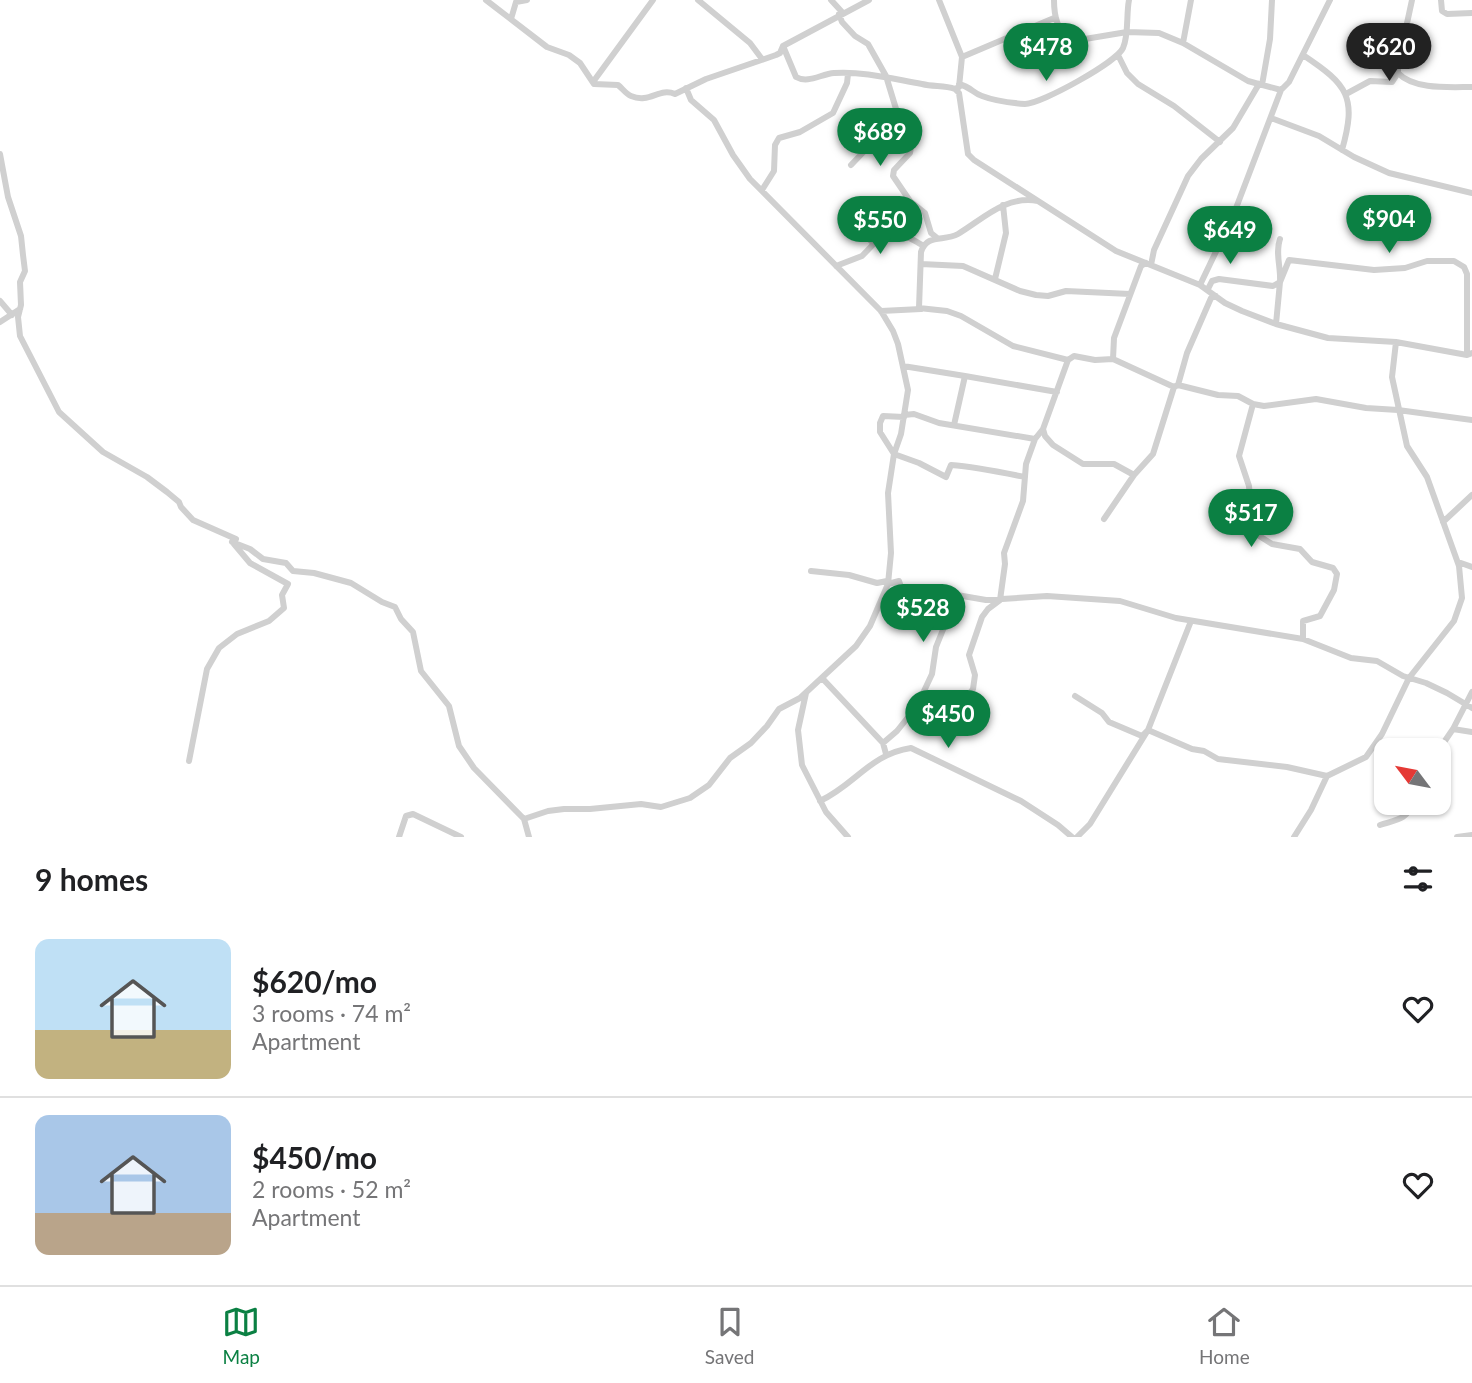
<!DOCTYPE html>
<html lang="en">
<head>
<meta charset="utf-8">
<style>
  body { margin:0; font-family:Lato,sans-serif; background:#f6f6f6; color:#202124; height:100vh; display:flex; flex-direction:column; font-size:26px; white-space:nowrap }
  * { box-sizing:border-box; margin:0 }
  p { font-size:23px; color:#757577 }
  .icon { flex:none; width:38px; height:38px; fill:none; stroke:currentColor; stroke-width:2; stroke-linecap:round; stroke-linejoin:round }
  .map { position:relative; height:837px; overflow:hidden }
  .sheet { display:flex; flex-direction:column; background:#fff; flex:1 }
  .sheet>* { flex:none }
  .needle { width:46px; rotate:302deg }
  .buttons { position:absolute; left:1374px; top:738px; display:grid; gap:14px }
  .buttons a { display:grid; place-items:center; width:77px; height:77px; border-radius:14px; background:#fff; box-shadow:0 2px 5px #0004; font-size:35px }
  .price { position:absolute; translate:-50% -60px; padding:0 16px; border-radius:24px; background:#0b8043; color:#fff; font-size:23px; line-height:46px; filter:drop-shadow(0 2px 4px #0008) }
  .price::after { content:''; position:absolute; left:50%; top:42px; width:21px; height:16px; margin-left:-10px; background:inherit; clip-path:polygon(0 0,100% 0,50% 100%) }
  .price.on { background:#222; color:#fff }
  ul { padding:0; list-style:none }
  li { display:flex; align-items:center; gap:21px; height:175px; padding:0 35px }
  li+li { border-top:2px solid #e0e0e0 }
  li span { display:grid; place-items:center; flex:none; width:196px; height:140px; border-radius:14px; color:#555 }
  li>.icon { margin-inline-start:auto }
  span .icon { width:84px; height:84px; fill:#fffc; stroke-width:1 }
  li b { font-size:30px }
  h2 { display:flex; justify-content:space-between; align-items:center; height:84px; padding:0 35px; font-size:30px }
  .dock { display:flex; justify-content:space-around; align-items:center; height:98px; border-top:2px solid #e0e0e0; background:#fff; font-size:19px; color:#757577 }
  .dock a { display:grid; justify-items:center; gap:4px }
  .dock .on { color:#0b8043 }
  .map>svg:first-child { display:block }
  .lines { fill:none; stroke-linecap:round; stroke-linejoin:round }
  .minor { stroke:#d0d0d0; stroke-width:6 }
</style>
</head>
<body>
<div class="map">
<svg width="1472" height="837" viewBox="0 0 1472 837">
  <rect width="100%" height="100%" fill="#fff"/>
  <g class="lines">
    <path class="minor" d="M486,0L547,47L569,55L580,63L594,84L618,85C622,88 626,94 631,96C650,104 659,87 675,94L706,79L776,55L780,53L783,46L869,0
      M698,0L750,43L762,59
      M831,0L842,12
      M939,0L962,57
      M1054,0C1054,16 1057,32 1073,41L1127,32L1159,33L1183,43L1248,81L1281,90L1289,82L1330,0
      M1412,0L1398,65V73C1414,90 1450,87 1472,87
      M1441,0L1442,11L1447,14L1472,13
      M839,14L842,22L855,36L868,44L886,76L904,135L911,147L910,153L894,170L893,176L910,201L925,213L931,233L936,237
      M1054,18L962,57L959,87L955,89L959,93L968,154L974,160L1116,251L1200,285L1225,303L1242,311L1276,324L1328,338L1396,342L1467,355L1472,353
      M511,19L516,2L527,0
      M1183,43L1191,0
      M783,46L796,77C808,84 821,74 834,73C864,71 893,79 922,84C934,87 944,85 955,89
      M1118,55L1127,73L1138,84L1174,106L1220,142
      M1303,55C1348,85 1357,97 1342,150
      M593,82L653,0
      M959,84C971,87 973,93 982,96C995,101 1012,103 1025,104C1041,104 1117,62 1123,48C1129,35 1126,15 1129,0
      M1262,85L1270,39L1272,0
      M686,88L691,100L714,120L733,155L750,179L881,311L893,331L898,344L908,390L901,434L894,454L888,493L891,553L888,584
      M1346,94L1370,81L1392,82L1398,73
      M1271,118L1319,136L1354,157L1389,173L1472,193
      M0,154L8,197L21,236L23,255L25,271L20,282L21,305L18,317L20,336L59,412L103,452L147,477L167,492L179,502L181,507L193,520L236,539L232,542L250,549L263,559L286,563L293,571L314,573L351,583L382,602L395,607L401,619L413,632L421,671L449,706L459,746L474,768L524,819L529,837
      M851,165L872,143L906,139
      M762,190L774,171L775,145L779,138L800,132L833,113L847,83L848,74
      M1038,201C1006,195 983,219 958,234C944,242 927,233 921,252L919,308L947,311L961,316L1013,346L1068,360L1074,356L1095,360L1113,359L1174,387L1178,385L1218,395L1238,396L1253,404L1264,406L1316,399L1366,408L1398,410L1472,420
      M853,208L862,232L873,243
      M921,264L963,266L1020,291L1036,295L1048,296L1066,291L1130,294
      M1151,265L1154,250L1188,176L1201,159L1233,128L1259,84
      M836,266L862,256L888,229C902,232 912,240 924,246
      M995,279L1006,233L1003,205
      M1200,285L1233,216L1281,90
      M1208,289L1212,281L1219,279L1273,286L1280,282C1281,267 1275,253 1280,239
      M0,301L12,315
      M881,311L921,309
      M0,322L20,309
      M1276,324L1280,282L1289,260L1374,270L1405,268L1427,261H1454L1464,267L1467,274V355
      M1113,359L1114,338L1141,266L1146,263
      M903,366L965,376
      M1178,385L1187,353L1211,298L1216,296
      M1253,404L1239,456L1249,486L1253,532L1272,544L1300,549L1312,562L1333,568L1337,574L1334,590L1320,616L1303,621V639
      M904,415L914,414L939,423L1035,439
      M904,417L883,416L880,423V432L894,454L919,463L946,477L951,465C976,467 1000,472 1025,477
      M954,425L965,376L1057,392
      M1043,429L1045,436L1053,445L1083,464H1114L1134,475
      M1104,519L1134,475L1153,454L1174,387
      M1443,522L1472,495
      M1458,562L1472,567
      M811,571L849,575L877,583L887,581
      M822,678L883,743L886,754
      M806,693L798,730L802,765L826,812L848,837
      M1075,696L1102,713L1109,722L1142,736L1148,730L1192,749L1204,751L1218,759L1287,767L1327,776
      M917,706L932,674L936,647L957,595
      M1453,729L1472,732
      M883,743L897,731L917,706L930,703L949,709L962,703L973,689L975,675L969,655L982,617L988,609L1000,600L1005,564L1004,553L1023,501L1026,464L1035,439L1043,429L1068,360
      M1438,751L1453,729L1472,692
      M189,761L207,669L219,648L237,634L269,621L284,608L282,595L288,584L250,563L234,544
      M820,801C855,785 870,754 911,748L1021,801L1058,825L1072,837
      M524,819L548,811L564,809H590L641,804L661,807L690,798L709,785L730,758L751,743L767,726L779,709L800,698L856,646L870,626L888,584L899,581L903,593L928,590L986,600L1047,596L1120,601L1176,618L1303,639L1351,658L1377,661L1403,676L1426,683L1447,693L1472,708
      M1380,825C1395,820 1408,820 1412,803
      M399,837L406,816L413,814L461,837
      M1077,837L1090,824L1148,730L1191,621
      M1294,837L1311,810L1327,776L1366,757L1382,734L1409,678L1454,621L1462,598L1459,566L1427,477L1407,446L1392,377L1396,342
      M1457,837L1472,835"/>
  </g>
</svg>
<div class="buttons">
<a><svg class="needle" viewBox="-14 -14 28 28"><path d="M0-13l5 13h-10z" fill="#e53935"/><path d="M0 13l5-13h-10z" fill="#757577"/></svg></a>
</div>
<b class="price" style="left:1046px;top:83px">$478</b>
<b class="price on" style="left:1389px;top:83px">$620</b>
<b class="price" style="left:880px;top:168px">$689</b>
<b class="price" style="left:1389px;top:255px">$904</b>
<b class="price" style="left:880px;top:256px">$550</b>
<b class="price" style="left:1230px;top:266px">$649</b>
<b class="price" style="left:1251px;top:549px">$517</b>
<b class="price" style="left:923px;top:644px">$528</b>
<b class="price" style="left:948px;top:750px">$450</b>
</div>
<section class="sheet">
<h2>9 homes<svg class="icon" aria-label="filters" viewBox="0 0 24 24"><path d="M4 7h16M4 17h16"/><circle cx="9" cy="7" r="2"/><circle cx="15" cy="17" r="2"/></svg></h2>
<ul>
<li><span style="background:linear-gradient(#bfe0f5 65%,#c2b280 0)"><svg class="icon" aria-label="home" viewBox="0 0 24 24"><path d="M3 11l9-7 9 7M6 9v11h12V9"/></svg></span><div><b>$620/mo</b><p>3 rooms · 74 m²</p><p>Apartment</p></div><svg class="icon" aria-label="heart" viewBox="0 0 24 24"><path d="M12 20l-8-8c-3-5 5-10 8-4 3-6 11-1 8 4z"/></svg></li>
<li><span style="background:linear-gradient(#a9c7e8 70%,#b9a48a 0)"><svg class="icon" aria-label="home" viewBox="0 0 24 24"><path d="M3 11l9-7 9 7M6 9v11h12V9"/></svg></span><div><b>$450/mo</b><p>2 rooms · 52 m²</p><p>Apartment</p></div><svg class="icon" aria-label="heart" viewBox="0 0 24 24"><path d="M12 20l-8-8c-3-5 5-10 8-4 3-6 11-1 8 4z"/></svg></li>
</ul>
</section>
<nav class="dock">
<a class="on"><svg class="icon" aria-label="map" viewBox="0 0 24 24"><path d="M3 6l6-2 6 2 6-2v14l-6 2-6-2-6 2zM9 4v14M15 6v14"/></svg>Map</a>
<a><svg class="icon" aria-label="saved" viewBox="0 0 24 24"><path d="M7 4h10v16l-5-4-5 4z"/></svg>Saved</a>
<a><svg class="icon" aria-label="home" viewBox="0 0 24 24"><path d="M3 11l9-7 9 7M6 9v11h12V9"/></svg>Home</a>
</nav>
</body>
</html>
